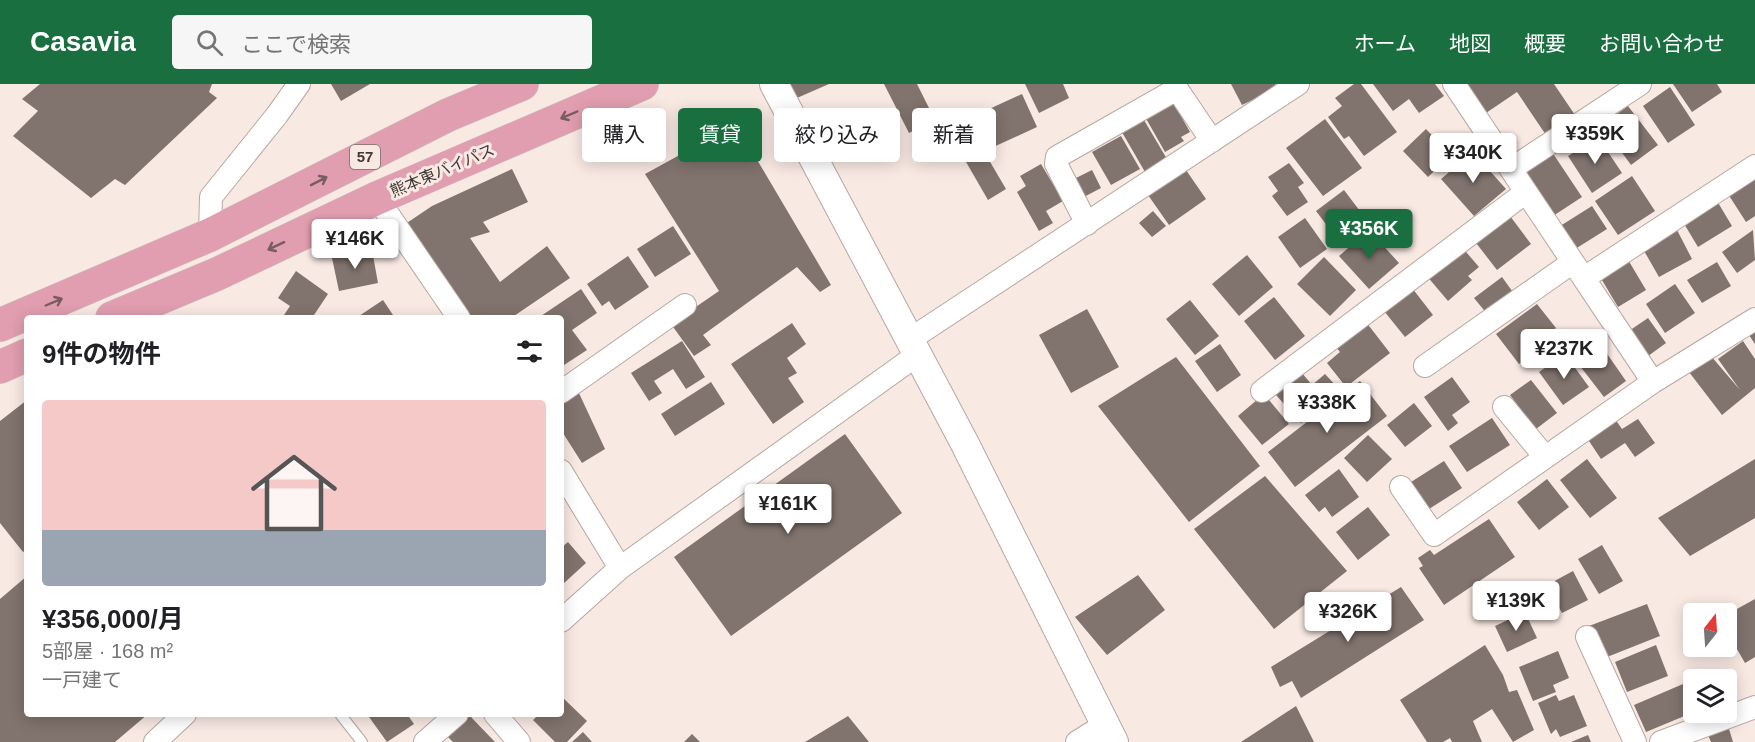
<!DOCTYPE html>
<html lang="ja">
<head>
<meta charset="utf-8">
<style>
  body { margin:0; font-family:Arial,"Noto Sans JP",sans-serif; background:#f6f6f6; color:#202124; height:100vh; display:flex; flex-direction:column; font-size:22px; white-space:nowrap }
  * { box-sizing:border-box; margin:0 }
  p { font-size:20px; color:#757577 }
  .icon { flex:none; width:33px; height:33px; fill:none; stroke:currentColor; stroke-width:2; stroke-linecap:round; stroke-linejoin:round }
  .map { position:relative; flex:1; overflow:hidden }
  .sheet { position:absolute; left:24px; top:231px; width:540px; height:402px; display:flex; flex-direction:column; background:#fff; border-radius:6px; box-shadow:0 3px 15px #0003 }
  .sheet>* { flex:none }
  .banner { position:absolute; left:582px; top:24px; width:570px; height:54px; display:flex; gap:12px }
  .needle { width:39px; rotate:17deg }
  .tools { position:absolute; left:1683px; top:519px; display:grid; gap:12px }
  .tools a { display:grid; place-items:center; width:54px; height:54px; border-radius:6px; background:#fff; box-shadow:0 3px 15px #0003; font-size:30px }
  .price { position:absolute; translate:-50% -51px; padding:0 14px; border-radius:6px; background:#fff; color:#222; font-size:20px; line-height:39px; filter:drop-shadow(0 2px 3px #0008) }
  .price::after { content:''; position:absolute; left:50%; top:36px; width:18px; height:14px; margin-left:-9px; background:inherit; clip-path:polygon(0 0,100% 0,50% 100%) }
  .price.selected { background:#1a6f41; color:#fff }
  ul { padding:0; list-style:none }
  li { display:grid; align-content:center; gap:12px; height:318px; padding:0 18px }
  li span { display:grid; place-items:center; height:186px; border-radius:6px; color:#555 }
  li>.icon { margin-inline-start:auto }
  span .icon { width:108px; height:108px; fill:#fffc; stroke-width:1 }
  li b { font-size:26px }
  h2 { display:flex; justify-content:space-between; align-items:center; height:72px; padding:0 18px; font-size:26px }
  .pill { padding:0 21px; border-radius:6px; background:#fff; box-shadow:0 3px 15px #0003; font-size:21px; line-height:54px }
  .pill.selected { background:#1a6f41; color:#fff }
  header { display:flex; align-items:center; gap:36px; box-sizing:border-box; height:84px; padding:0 30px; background:#1a6f41; color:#fff }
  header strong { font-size:28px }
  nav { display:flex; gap:33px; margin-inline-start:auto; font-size:21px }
  .search { width:420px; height:54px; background:#f6f6f6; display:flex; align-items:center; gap:15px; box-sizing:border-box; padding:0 21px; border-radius:6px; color:#757577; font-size:22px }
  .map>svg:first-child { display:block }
  .building { fill:#81736d }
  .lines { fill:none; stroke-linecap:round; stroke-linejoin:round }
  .service-casing { stroke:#b6a7a1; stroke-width:12 }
  .minor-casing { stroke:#b6a7a1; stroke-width:24 }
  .tertiary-casing { stroke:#b6a7a1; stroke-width:30 }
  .trunk-casing { stroke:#cdcccb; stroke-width:34 }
  .service { stroke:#fff; stroke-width:10 }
  .minor { stroke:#fff; stroke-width:22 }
  .tertiary { stroke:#fff; stroke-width:28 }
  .trunk { stroke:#e09eb0; stroke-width:33 }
  .oneway { stroke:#785c61 }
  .labels { text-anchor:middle; stroke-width:6; stroke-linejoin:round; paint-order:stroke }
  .shield { fill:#f9e9e3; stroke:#786e6b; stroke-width:1.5 }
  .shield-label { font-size:15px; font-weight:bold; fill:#403937 }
  .street-label { font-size:16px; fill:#403937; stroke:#f9e9e3 }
</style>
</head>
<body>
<header>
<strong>Casavia</strong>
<div class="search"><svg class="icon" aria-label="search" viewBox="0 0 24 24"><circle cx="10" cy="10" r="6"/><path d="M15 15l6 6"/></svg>ここで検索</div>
<nav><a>ホーム</a><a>地図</a><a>概要</a><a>お問い合わせ</a></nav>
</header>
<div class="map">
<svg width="1755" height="658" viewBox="0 0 1755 658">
  <rect width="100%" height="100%" fill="#f9e9e3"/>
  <path class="building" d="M40,0H212L209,8L217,14L125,101L115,95L91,114L13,52L38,27L22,15Z
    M331,0H370L341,17Z
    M783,0H829L790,17Z
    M884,0H917L935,36L909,49Z
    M1025,0H1063L1069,14L1039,29Z
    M1231,0H1275L1277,4L1242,21Z
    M1354,0H1361L1397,48L1364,72L1349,52L1344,55L1328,33L1342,22L1335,14Z
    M1373,0H1435L1444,12L1419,29L1409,15L1393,27Z
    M1467,0H1554L1575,31L1546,51L1517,8L1486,29Z
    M1673,0H1717L1722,8L1692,28Z
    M1670,3L1695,41L1668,59L1643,22Z
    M1022,10L1037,43L989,65L974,32Z
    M1172,16L1190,48L1181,53L1184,57L1165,68L1144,31Z
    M1628,22L1658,61L1631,81L1602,41Z
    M1141,31L1167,75L1145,88L1119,43Z
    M1325,35L1362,84L1323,112L1286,64Z
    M736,40L831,201L820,208L797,183L703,251L711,261L694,272L671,240L719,207L645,90Z
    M969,42L1006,105L988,116L951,52Z
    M1426,45L1451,71L1428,93L1403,67Z
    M1121,52L1140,85L1111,101L1092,68Z
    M1598,53L1622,89L1592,109L1568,72Z
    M1473,68L1506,105L1474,132L1441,95Z
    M1552,68L1582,113L1553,132L1523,87Z
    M1289,79L1304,99L1298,103L1308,118L1287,132L1272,112L1278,107L1268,93Z
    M1041,80L1063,117L1046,127L1053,139L1039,147L1017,108L1026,102L1020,92Z
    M512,85L528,118L483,138L490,148L470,154L500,198L547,162L570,194L511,234H457L389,151L432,122Z
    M1092,86L1101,104L1080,115L1070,97Z
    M1186,86L1206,115L1169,141L1148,111Z
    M1632,92L1655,127L1618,151L1595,117Z
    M1755,93V132L1746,138L1728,110Z
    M1344,106L1369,139L1341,160L1316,127Z
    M1717,117L1732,142L1698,163L1683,138Z
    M1592,122L1607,145L1572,167L1557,144Z
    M1153,127L1166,142L1152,153L1139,139Z
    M1507,128L1531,160L1497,186L1473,155Z
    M1305,134L1327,165L1300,184L1278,153Z
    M673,142L691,170L655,193L637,165Z
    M1369,146L1399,179L1369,205L1339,172Z
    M1677,146L1692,175L1659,193L1643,165Z
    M1753,146L1755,176L1737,189L1722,168Z
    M1461,162L1479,183L1468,192L1472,196L1448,217L1426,191Z
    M372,166L378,199L339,207L332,174Z
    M1247,171L1273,203L1239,232L1212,200Z
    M628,172L649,203L615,226L609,217L602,222L587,200Z
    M1324,173L1356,206L1330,232L1297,200Z
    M1627,174L1646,206L1618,223L1599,191Z
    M1717,178L1731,202L1702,219L1687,196Z
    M296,187L328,210L312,234H282L290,222L278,214Z
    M1502,193L1515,211L1488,231L1474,214Z
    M1409,200L1433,231L1405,253L1380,222Z
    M1675,200L1695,229L1665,249L1646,220Z
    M581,205L597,229L572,246L587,266L561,283V234H538Z
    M1274,213L1305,252L1275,276L1244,237Z
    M383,216L395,234H356Z
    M1190,216L1219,252L1195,271L1166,235Z
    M1537,220L1556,244L1532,262L1537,267L1519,280L1496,250Z
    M1087,225L1119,283L1071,309L1039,251Z
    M1648,234L1666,259L1644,275L1626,249Z
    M1366,238L1390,269L1346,303L1327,279L1340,268L1335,262Z
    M792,239L806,260L787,274L797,289L788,294L804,318L773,340L731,280Z
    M1755,247V260L1749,251Z
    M682,257L705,293L686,305L673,285L654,297L662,309L649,317L631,289Z
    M1743,257L1755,275V304L1722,331L1689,288L1711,272L1740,306L1718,275Z
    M1220,260L1241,291L1217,308L1195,277Z
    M1603,264L1626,297L1604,313L1580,282Z
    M1565,270L1589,303L1563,321L1539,288Z
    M1176,273L1260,382L1189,438L1098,322Z
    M1302,289L1312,301L1325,290L1339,305L1301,339L1276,311Z
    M1452,293L1470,318L1452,331L1458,339L1448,347L1424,313Z
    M1531,296L1557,329L1536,345L1510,311Z
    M1360,297L1387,332L1295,403L1268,368Z
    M711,298L725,320L675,352L661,330Z
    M578,307L605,365L582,379L561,346V319Z
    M1264,310L1289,340L1262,361L1238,332Z
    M27,316V465L23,468L0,439V337Z
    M1414,319L1432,342L1405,363L1387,341Z
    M1492,334L1510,361L1467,388L1449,362Z
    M1615,335L1622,345L1638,335L1655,359L1635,373L1625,359L1601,375L1587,354Z
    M845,350L902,429L731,552L674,473Z
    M1368,351L1392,375L1367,398L1344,374Z
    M1587,375L1617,414L1590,434L1560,396Z
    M1755,375V434L1690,472L1658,434Z
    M1444,377L1462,404L1429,425L1411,398Z
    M1339,385L1359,413L1332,433L1325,423L1319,428L1305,411Z
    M1265,392L1347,487L1274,545L1194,445Z
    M1547,395L1569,423L1539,446L1517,418Z
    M1368,423L1390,451L1358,476L1336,448Z
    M1489,435L1515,473L1444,521L1419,484L1423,482L1418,474L1430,466L1434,471Z
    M568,458L586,479L563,500L561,464Z
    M1602,461L1623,497L1599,510L1578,475Z
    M1573,487L1588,516L1562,529L1547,501Z
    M1138,491L1165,526L1107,571L1075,533Z
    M27,492V630H148L115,658H0V515Z
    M1401,503L1424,536L1301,614L1292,597L1280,603L1271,583Z
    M1755,515V573L1745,579L1726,546V531Z
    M1647,520L1660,552L1602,575L1589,542Z
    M1525,528L1537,554L1507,568L1495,542Z
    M1485,561L1503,591L1509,608L1517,606L1534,646L1513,658L1492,625L1473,637L1482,658H1452L1450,654L1443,658H1427L1400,616Z
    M1656,561L1668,592L1627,608L1615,578Z
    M1558,567L1569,594L1553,601L1556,608L1533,617L1519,583Z
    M1683,600L1694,628L1646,648L1634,621Z
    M1556,611L1559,617L1574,611L1587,642L1560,653L1556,645L1551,650L1538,619Z
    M561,612L587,637L567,658H555L533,636L539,630H561Z
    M1296,622L1314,658H1241Z
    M374,630H407L414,640L387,658L369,633Z
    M469,631L495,658H453L447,652Z
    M848,632L869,658H805Z
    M1729,645L1733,658H1711L1708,651Z
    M583,648L592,658H572Z
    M692,650L700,658H684Z
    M1588,651L1591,658H1571Z"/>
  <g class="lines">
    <g class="service-casing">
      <path id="service" d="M340,630L362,658"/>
    </g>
    <g class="minor-casing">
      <path id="minor" d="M1511,85L1640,0
        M377,114L459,234
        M1087,140L1056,80L1057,73L1177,5L1212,57
        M210,151L211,113L277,31L299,0
        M1584,194L1755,82
        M909,256L1298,0
        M1425,282L1573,178
        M1653,298L1755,235
        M1262,307L1526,108
        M561,308L685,221
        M1504,323L1545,373
        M561,387L620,484
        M1401,403L1434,451L1653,298L1454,0
        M561,537L620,484L917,271
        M1587,553L1635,658
        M495,630L519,658
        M155,658L185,630
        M425,658L457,630
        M1077,658L1106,640
        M1661,658L1755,623"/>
    </g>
    <g class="tertiary-casing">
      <path id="tertiary" d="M774,0L964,358L1114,658"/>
    </g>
    <g class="trunk-casing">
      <path id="trunk" d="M112,234L217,190L377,114L642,0
        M0,241L210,151L448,31L522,0
        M0,283L27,271"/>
    </g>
    <use href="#service" class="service"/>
    <use href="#minor" class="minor"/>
    <use href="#tertiary" class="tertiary"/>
    <use href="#trunk" class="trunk"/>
  </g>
  <defs><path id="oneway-shaft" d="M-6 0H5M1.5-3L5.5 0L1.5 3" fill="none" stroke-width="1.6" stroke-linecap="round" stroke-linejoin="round" transform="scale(1.5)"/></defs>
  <g class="oneway">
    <use href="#oneway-shaft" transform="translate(569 31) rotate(157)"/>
    <use href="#oneway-shaft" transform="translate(319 97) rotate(-27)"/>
    <use href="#oneway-shaft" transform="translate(276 162) rotate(155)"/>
    <use href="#oneway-shaft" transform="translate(54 218) rotate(-23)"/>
  </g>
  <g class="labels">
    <rect class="shield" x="350" y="61" width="30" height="24" rx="4.5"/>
    <g class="shield-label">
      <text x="365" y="78">57</text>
    </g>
    <g class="street-label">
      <text transform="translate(442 86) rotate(-23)" y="6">熊本東バイパス</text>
    </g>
  </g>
</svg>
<div class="tools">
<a><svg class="needle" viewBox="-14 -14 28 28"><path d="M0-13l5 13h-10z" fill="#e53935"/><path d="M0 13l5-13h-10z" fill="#757577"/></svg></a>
<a><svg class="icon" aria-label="layers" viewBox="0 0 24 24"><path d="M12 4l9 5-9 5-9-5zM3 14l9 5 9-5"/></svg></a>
</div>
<b class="price" style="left:1595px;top:81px">¥359K</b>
<b class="price" style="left:1473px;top:100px">¥340K</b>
<b class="price selected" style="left:1369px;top:176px">¥356K</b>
<b class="price" style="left:355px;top:186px">¥146K</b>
<b class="price" style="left:1564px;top:296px">¥237K</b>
<b class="price" style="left:1327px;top:350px">¥338K</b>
<b class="price" style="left:788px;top:451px">¥161K</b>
<b class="price" style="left:1516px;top:548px">¥139K</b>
<b class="price" style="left:1348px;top:559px">¥326K</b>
<div class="banner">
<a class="pill">購入</a>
<a class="pill selected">賃貸</a>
<a class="pill">絞り込み</a>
<a class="pill">新着</a>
</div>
<section class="sheet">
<h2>9件の物件<svg class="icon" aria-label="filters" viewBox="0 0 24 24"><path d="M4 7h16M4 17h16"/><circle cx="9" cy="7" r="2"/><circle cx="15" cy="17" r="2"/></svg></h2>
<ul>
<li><span style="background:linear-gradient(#f6c9c9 70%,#9aa5b1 0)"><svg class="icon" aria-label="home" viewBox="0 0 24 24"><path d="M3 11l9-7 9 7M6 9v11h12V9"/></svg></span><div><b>¥356,000/月</b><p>5部屋 · 168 m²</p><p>一戸建て</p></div></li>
</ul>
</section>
</div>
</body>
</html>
